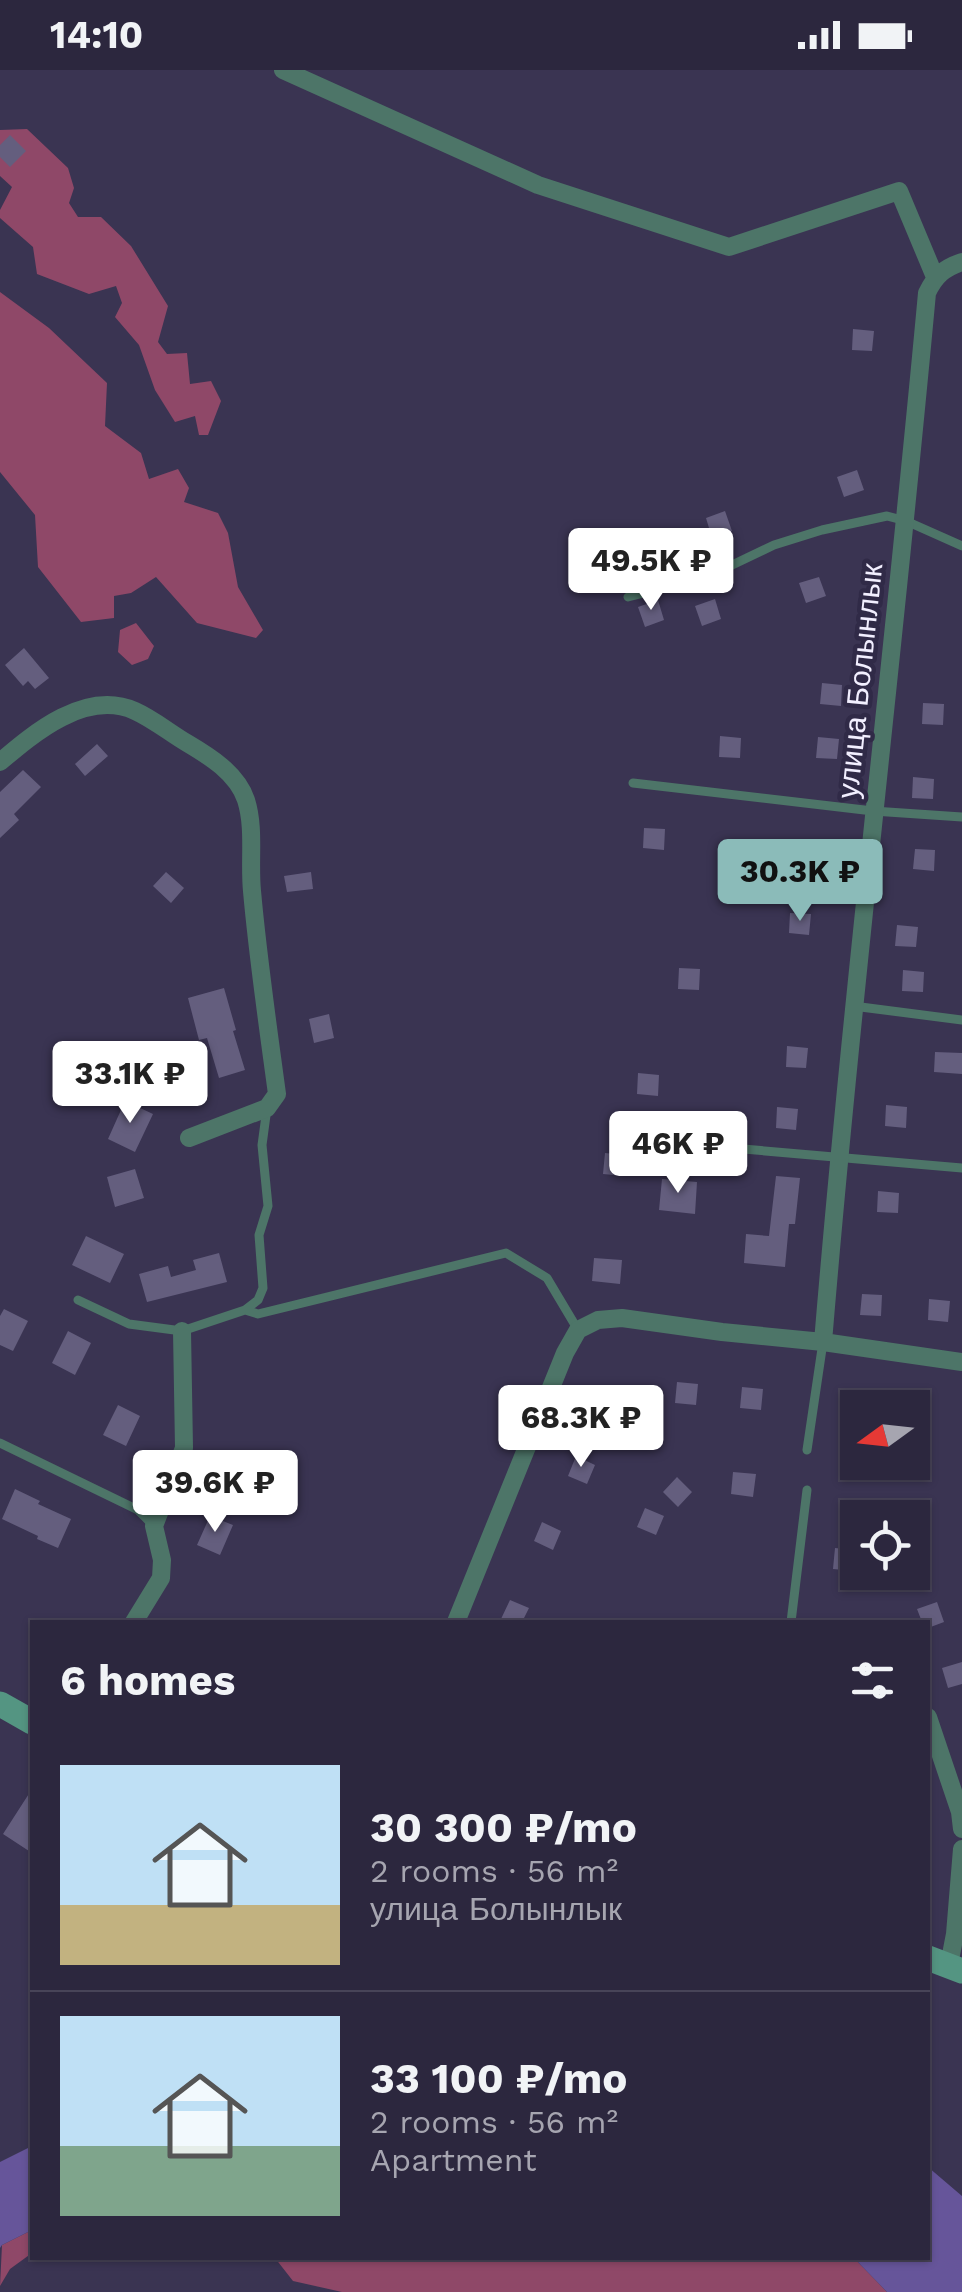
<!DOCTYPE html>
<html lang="en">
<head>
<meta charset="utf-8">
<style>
  body { margin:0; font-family:"Work Sans",sans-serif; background:#342f45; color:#f1f3f6; height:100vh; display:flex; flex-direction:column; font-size:38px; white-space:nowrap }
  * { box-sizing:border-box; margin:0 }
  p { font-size:32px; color:#a6a5b0 }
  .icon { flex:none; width:55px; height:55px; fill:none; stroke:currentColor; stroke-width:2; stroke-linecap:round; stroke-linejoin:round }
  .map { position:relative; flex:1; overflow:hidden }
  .panel { position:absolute; left:30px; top:1550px; width:900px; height:640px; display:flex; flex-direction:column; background:#2c273e; border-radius:0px; box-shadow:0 2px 8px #0004,0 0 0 2px #484458 }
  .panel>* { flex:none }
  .needle { width:65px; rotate:255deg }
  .buttons { position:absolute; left:840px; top:1320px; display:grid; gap:20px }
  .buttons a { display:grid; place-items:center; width:90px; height:90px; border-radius:0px; background:#2c273e; box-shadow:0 2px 8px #0004,0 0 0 2px #484458; font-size:50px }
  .price { position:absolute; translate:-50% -85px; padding:0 22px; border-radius:10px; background:#fff; color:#222; font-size:32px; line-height:65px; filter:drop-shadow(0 2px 5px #0008) }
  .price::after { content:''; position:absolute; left:50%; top:60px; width:30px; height:22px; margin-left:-15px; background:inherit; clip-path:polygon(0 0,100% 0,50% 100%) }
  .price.current { background:#8bbbb9; color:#111 }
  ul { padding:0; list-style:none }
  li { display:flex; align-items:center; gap:30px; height:250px; padding:0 30px }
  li+li { border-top:2px solid #484458 }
  li span { display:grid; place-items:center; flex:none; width:280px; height:200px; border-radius:0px; color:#555 }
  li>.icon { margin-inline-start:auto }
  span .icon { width:120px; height:120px; fill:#fffc; stroke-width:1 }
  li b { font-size:42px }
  h2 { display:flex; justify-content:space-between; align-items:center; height:120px; padding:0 30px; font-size:42px }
  .status { display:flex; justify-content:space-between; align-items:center; height:70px; padding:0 50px; background:#2c273e; direction:ltr }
  .status svg { height:28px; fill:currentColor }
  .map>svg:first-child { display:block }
  .green { fill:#8f4868 }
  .water { fill:#66559a }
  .building { fill:#645e7e }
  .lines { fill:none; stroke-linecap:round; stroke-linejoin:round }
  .lane { stroke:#4d7568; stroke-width:9 }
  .street { stroke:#4d7568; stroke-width:18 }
  .secondary { stroke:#549582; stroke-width:25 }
  .labels { text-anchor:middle; stroke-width:9; stroke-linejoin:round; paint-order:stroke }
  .street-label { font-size:30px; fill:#f2efff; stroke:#302a47 }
</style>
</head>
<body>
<div class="status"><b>14:10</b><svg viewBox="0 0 49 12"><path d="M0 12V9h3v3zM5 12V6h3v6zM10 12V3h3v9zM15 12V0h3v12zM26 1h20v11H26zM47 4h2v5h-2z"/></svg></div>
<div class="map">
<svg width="962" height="2222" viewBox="0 0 962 2222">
  <rect width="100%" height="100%" fill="#3a3452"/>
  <path class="green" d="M27,59L68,98L74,118L69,133L78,147H101L131,176L168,236L158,272L167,284L187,283L190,314L211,311L221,331L208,365H199L195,346L175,352L155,320L139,275L115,247L122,233L116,216L89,224L37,204L33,177L0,148V140L12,117L0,106V60Z
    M0,222L49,258L107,313L105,356L141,383L149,409L178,399L189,418L184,432L218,443L228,463L238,517L263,560L256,568L197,553L156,507L131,523L114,526V548L81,552L38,497L35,445L0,402Z
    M136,553L154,576L148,589L132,595L118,582L120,560Z
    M32,2160V2183L10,2199L0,2216L2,2175Z
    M275,2188H854L887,2222H342L293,2211Z"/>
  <path class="water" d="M32,2076V2160L2,2175L0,2178V2092Z
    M928,2097L962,2126V2222H887L854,2188H928Z"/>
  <path class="building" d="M10,65L26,81L10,97L0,87V75Z
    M853,259L874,261L872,281L852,280Z
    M857,400L864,420L844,427L837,407Z
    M725,441L732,461L712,468L706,448Z
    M819,507L826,526L806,533L799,513Z
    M715,529L721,549L702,556L695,536Z
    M658,530L664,550L645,557L638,537Z
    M24,578L49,608L35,619L28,611L23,616L5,595Z
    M822,613L842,615L841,636L820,634Z
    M923,633L944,634L943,655L922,654Z
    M720,666L741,668L740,688L719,687Z
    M818,667L839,669L837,689L816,688Z
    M97,674L108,686L85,706L75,694Z
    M23,700L41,717L14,744L19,750L0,768V722Z
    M913,707L934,709L933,729L912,728Z
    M644,758L665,759L664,780L643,778Z
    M722,771L742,772L741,793L720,791Z
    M915,779L935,780L934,801L913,799Z
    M796,780L817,782L815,803L794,801Z
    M166,802L184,818L171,833L153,816Z
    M311,802L313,819L287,822L284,806Z
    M790,843L811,844L809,865L789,863Z
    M897,855L918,857L916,877L895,876Z
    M679,898L700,899L699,920L678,919Z
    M903,900L924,902L923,922L902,921Z
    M224,918L236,960L233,961L245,1000L219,1008L207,968L199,970L188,928Z
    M329,944L334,968L314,973L309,949Z
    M787,976L808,978L806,998L786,997Z
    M935,982L962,983V1004L934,1002Z
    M638,1003L659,1005L658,1026L637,1024Z
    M125,1031L153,1044L135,1082L108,1069Z
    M886,1035L907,1037L906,1058L885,1056Z
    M777,1037L798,1039L796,1060L776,1058Z
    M605,1083L626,1085L624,1106L603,1104Z
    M135,1099L144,1128L115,1137L107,1107Z
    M776,1106L800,1108L795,1154H789L785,1197L744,1193L746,1164L769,1166Z
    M662,1109L697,1112L695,1144L659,1140Z
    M878,1121L899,1123L898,1143L877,1142Z
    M86,1166L124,1184L110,1213L72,1195Z
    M219,1183L227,1212L147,1232L139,1204L168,1196L171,1207L196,1200L193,1190Z
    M594,1188L622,1190L620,1214L592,1211Z
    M862,1224L882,1225L881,1246L860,1245Z
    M929,1229L950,1231L948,1252L928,1250Z
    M4,1239L28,1251L13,1281L0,1275V1246Z
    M68,1261L91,1273L75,1305L52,1293Z
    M677,1312L698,1314L696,1335L675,1333Z
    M742,1317L763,1319L761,1340L740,1338Z
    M597,1322L614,1335L601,1352L585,1339Z
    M118,1335L140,1346L126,1376L103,1365Z
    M576,1386L595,1395L587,1414L568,1406Z
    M733,1402L756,1404L753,1427L731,1424Z
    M677,1407L692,1422L678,1437L663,1422Z
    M15,1419L40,1431L38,1434L71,1449L58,1478L37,1469L38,1466L2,1449Z
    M645,1438L664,1446L656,1465L637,1457Z
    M210,1446L233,1455L220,1485L197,1475Z
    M542,1452L561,1461L553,1480L534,1471Z
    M835,1478L856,1480L854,1501L833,1499Z
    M510,1530L529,1538L522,1552H509L501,1549Z
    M937,1532L944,1552L928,1558V1552H922L917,1539Z
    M962,1592V1614L948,1618L942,1598Z
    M32,1719V1783L3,1764Z"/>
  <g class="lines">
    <path class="lane" d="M628,527L707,507L774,475L822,460L887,446L906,451L962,476
      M633,713L873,741L962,747
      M853,936L962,950
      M685,1074L962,1098
      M78,1230L129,1254L182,1261L245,1240L258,1230L263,1218L259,1165L268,1136L262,1075L267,1038
      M245,1240L258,1244L506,1183L547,1208L578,1260
      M0,1373L138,1440L154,1456
      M807,1380L823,1272
      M791,1552L807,1420"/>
    <path class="street" d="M283,0L538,115L729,177L899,121L935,207
      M0,692C34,663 86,619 135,641C153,649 170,663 187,673C209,686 237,703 246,730C255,758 249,791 252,821C258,889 268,957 277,1024L267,1038L189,1068
      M823,1272C852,922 895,573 927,223C935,206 944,198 962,192
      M134,1552L161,1508L162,1490L154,1456L184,1378L182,1261
      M456,1552L565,1283L578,1260L598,1250L622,1248L722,1262L823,1272L962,1292
      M928,1647L960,1742L962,1759
      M949,1895L955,1864L962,1779"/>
    <path class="secondary" d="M0,1634L32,1652
      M928,1888L962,1901"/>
  </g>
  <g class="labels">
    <g class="street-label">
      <text transform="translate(860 611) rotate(-84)" y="10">улица Болынлык</text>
    </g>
  </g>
</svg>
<div class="buttons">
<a><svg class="needle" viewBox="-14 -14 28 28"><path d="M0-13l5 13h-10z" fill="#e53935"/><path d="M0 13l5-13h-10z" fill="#a6a5b0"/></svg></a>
<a><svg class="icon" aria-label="locate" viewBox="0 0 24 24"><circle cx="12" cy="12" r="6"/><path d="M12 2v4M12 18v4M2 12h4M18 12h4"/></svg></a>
</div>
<b class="price" style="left:651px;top:543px">49.5K ₽</b>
<b class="price current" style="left:800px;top:854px">30.3K ₽</b>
<b class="price" style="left:130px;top:1056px">33.1K ₽</b>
<b class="price" style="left:678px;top:1126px">46K ₽</b>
<b class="price" style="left:581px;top:1400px">68.3K ₽</b>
<b class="price" style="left:215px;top:1465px">39.6K ₽</b>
<section class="panel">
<h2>6 homes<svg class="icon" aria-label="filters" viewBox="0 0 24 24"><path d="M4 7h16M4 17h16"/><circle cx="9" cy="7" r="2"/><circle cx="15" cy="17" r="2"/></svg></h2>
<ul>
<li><span style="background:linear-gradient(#bfe0f5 70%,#c2b280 0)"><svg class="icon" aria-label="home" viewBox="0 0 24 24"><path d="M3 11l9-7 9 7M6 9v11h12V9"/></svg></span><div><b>30 300 ₽/mo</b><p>2 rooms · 56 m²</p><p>улица Болынлык</p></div></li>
<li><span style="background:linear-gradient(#bfe0f5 65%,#7fa58c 0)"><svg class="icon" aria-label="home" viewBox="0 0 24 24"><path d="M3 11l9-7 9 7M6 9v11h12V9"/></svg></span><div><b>33 100 ₽/mo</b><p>2 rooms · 56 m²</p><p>Apartment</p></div></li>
</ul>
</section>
</div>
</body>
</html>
